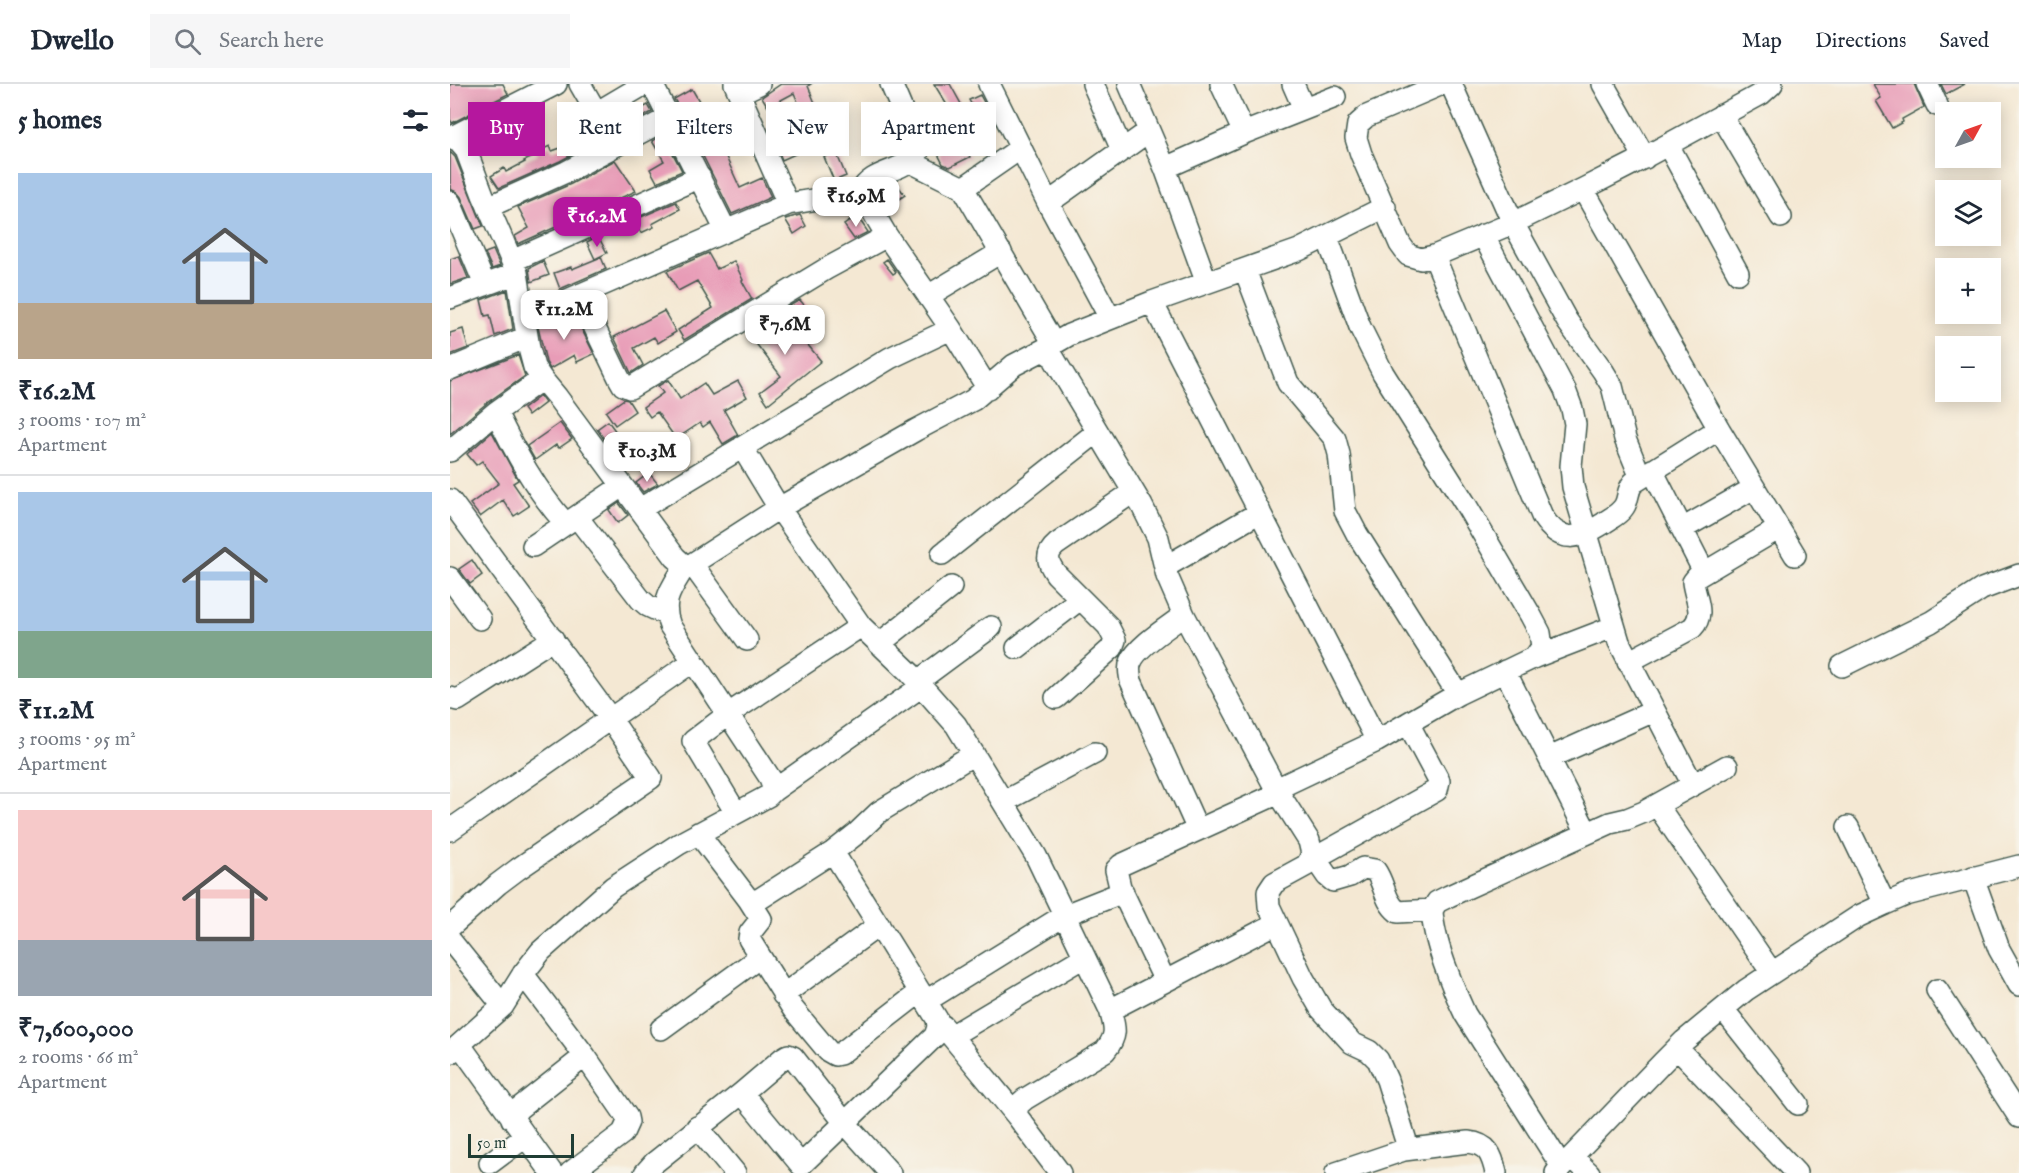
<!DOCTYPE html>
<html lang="en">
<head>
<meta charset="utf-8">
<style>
  body { margin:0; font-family:"IM FELL English",serif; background:#f6f6f7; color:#1f2937; height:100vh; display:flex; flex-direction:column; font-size:22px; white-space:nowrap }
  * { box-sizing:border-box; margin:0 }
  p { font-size:20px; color:#747a83 }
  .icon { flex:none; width:33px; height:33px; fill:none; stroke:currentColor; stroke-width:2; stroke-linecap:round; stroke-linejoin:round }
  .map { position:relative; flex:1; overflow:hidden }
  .panel { display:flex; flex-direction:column; background:#fff; width:450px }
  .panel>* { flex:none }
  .banner { position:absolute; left:18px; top:18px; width:570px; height:54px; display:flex; gap:12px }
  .needle { width:39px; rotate:50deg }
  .controls { position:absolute; left:1485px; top:18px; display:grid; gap:12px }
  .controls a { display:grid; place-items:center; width:66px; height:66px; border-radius:0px; background:#fff; box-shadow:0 3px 15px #0003; font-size:30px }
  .scale { position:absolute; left:18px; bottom:15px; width:106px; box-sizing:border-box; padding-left:6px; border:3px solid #1f3d34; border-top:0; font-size:16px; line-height:21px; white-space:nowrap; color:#1f3d34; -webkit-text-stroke:4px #f7f3e8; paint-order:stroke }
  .price { position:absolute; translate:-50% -51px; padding:0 14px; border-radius:12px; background:#fff; color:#222; font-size:20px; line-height:39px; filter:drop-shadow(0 2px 3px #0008) }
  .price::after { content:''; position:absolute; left:50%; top:36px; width:18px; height:14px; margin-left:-9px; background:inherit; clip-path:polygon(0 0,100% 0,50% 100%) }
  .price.selected { background:#b5179e; color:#fff }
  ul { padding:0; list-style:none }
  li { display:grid; align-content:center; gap:12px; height:318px; padding:0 18px }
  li+li { border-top:2px solid #e0e1e3 }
  li span { display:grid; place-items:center; height:186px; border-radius:0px; color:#555 }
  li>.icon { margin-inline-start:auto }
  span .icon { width:108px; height:108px; fill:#fffc; stroke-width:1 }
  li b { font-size:26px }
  h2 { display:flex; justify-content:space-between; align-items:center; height:72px; padding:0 18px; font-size:26px }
  .pill { padding:0 21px; border-radius:0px; background:#fff; box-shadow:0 3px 15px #0003; font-size:21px; line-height:54px }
  .pill.selected { background:#b5179e; color:#fff }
  header { display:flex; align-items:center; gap:36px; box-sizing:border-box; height:84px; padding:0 30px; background:#fff; border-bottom:2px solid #e0e1e3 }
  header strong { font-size:28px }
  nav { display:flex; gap:33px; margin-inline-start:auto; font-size:21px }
  .search { width:420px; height:54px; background:#f6f6f7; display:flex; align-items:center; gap:15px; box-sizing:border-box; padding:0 21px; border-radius:0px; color:#747a83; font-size:22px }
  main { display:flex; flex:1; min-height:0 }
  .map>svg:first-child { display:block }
  .building { fill:#e89cb7 }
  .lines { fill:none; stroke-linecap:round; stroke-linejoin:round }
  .minor-casing { stroke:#3f574c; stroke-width:24 }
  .minor { stroke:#fff; stroke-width:21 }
</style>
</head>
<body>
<header>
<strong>Dwello</strong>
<div class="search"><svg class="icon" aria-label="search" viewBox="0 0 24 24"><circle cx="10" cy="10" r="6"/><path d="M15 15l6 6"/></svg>Search here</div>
<nav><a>Map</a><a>Directions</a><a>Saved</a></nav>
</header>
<main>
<section class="panel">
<h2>5 homes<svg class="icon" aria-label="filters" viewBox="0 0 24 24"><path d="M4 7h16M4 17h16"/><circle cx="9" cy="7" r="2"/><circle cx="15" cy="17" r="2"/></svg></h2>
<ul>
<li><span style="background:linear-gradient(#a9c7e8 70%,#b9a48a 0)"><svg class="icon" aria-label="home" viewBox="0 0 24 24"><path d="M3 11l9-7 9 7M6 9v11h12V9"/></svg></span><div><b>₹16.2M</b><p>3 rooms · 107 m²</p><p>Apartment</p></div></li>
<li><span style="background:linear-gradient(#a9c7e8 75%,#7fa58c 0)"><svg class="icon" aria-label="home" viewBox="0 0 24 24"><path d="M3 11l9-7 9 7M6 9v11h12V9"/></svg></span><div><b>₹11.2M</b><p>3 rooms · 95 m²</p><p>Apartment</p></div></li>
<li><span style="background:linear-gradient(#f6c9c9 70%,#9aa5b1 0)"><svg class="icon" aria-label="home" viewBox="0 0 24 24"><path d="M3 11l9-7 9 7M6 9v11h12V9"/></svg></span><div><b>₹7,600,000</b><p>2 rooms · 66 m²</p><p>Apartment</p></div></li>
</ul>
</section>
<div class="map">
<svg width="1569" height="1089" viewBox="0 0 1569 1089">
  <rect width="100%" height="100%" fill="#f7f3e8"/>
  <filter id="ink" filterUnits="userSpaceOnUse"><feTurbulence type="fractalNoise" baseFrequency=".0167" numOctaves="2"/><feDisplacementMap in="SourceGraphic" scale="12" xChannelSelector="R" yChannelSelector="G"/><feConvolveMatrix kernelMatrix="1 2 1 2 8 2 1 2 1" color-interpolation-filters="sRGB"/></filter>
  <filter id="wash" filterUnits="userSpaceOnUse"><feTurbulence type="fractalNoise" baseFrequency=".008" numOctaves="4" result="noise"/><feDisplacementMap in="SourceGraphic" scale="24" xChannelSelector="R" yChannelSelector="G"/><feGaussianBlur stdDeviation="1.35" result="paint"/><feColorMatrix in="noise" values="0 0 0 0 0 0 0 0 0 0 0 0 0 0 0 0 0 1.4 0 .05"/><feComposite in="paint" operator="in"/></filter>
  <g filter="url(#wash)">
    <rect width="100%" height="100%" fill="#f4e8d3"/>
    <g id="blocks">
      <path class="building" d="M0,0H53L58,10L2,39L0,35Z
        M331,0H361L358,2L365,19L351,25L344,9L318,23L312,13Z
        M484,0H500L511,20L500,26Z
        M1423,0H1464L1474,23L1452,35L1453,38L1442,44L1426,17L1431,14Z
        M1491,0H1515L1496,10Z
        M242,5L249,17L231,27L224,15Z
        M530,11L537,24L527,30L519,16Z
        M198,21L202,28L110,77L49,104L41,92L54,84L56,88L75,78L74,77L88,71L86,68L100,62L102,67L131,57L126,48L145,39L157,37L164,33L167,38Z
        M352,39L363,62L332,76L324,56L339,49L338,46Z
        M293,49L299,63L276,73L290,104L312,94L321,113L282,130L250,66Z
        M213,51L232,87L207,98L200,85L214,77L202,57Z
        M512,57L520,73L500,83L493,80L488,70Z
        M0,68L5,73L33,142L25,145L11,113L7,108L0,105Z
        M386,68L396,92L384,97L374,73Z
        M165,76L186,107L68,160L65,152L79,144L68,123L121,100Z
        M445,98L455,111L443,119L432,104Z
        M226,118L230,125L202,140L204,143L191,149L184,136Z
        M350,131L356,142L344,150L335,135Z
        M407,132L418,148L404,155L394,141Z
        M148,152L157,169L145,175L137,158Z
        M43,166L50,182L42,185L35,169Z
        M258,169L267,185L284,177L293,196L292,197L302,215L234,256L228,246L263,224L247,197L228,207L217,187Z
        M9,172L18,194L0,200V175Z
        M151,173L156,185L110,205L104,189L121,183L122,185Z
        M437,175L446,188L443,190L433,178Z
        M93,177L99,191L81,198L79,184Z
        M57,206L63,245L45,252L40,231L35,232L31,216Z
        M350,216L359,227L349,235L339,222Z
        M214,227L226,248L208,259L204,253L184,264L193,281L181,289L164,253Z
        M123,228L144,270L127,278L124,271L100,285L96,278L88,243Z
        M335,233L371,277L318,320L310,308L331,292L301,253Z
        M13,245L18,264L0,271V249Z
        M68,271L75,292L38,318L0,350V297Z
        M218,296L230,315L254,299L262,311L288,297L297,313L274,326L288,351L273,360L260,338L253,343L250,339L226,355L207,328L200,333L193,323L213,309L208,302Z
        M90,312L95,319L78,332L73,325Z
        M174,315L178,316L185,327L165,341L156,328Z
        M158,337L172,356L161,365L147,345Z
        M110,339L122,355L109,364L106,361L85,376L77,362Z
        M42,348L68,396L63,399L79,422L64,432L53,416L30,433L20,420L49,399L32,377L26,381L17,370Z
        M199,389L208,400L193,408L186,399Z
        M169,419L178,431L168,439L159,426Z
        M22,476L32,491L20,500L9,485Z"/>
    </g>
  </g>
  <g filter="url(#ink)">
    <use href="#blocks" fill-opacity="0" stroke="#3f574c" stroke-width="1.5"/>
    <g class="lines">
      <g class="minor-casing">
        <path id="minor" d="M130,0L145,26H151L195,0
          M285,0L338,120L411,108
          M441,0L467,61L468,68C456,89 421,85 411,108L437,152L501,245L538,305
          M539,0L598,119L660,234
          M643,0L672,66
          M679,0L715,84L756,197
          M771,0L794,49
          M843,0L854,25
          M992,0L917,32L908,40L906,54L911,70L950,160L958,171L971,175L984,172L1063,139L1133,105L1184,79L1311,10L1322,0
          M1001,0L1063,139L1117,237L1153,287L1162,302L1175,355L1191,394
          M1153,0L1195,74
          M1477,0L1487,21
          M290,9L309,0
          M1271,31L1331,133
          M0,54L9,58L16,66L33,111L67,189L79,264L84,283L92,295L107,313L225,473L235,482L242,480L329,424L466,346L523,316L564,281L593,266L603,273L692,422L708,454L717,492L734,531L826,705L859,757L862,770L857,781L824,799L818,808L819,822L853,894L871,925L902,959L919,967L928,976L937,996L956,1057L954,1066L886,1089
          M0,54L106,0
          M1218,61L1288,189
          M459,77L513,104L604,260
          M715,84L794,49L885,13
          M513,104L571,64
          M1133,105L1269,345L1345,471
          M0,118L35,201
          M598,119L699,47
          M38,123L116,88L220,33
          M276,147L338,120
          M1033,151L1115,306L1122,325L1125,340L1121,382L1123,403L1169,558L1243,701
          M984,172L1092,432C1110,461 1129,455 1154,439C1161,434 1171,429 1175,421C1179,413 1177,407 1183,399L1269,345
          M62,177L250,93
          M795,186L838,299L885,355L889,370L895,427L907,450L1008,610
          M129,211L169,294L173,301L180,304L376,185L437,152
          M478,212L551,168
          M0,214L67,189
          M702,218L927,657
          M74,235L276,147L202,0
          M593,266L619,251L702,218L849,166L935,123
          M0,285L77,253
          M46,328C65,368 86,407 116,440
          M292,363L329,424L411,542L460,589L506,641L586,772L660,926C665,944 668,951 655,967L575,1015L567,1022V1032L610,1089
          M0,367L46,328L92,295
          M1202,386L1254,488
          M0,416L160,634L201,694L68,785L48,800L0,843
          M190,425L440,274L501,245
          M127,433L191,516L198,522L215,530
          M1232,445L1304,404
          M83,462L172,402
          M492,470L647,348
          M242,480L297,556
          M715,483L810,428
          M0,494L30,535
          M734,531C720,542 687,562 681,578C678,584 680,590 681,597L748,746
          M429,560L501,503
          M567,564L630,515
          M1085,573L1163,543
          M1178,578L1242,544C1256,530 1245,515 1243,498L1247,493L1328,445
          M1392,582L1481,538L1532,505L1569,491
          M1055,587L1137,749
          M468,597L541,543
          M0,614L8,616L103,555
          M606,614L662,564L665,556L658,542L606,490C597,478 595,470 607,460L683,408
          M1099,674L1204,627
          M826,705L927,657L1008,610L1085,573L1092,563L1090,549L1081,532L1016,421L933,289L910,243L877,153
          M323,707L472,602
          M553,718L645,669
          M1207,721L1322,889
          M286,729L243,657L277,631L411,542
          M1398,743L1435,820
          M0,746L242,578
          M248,749L299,816H308L383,768L406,750L429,728L524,670
          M862,770L877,792L883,797L900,792L913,784L925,786C935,800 934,817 948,828L982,826
          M865,774L987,706L989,697L958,639
          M1523,793L1549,865L1569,901
          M299,816L311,835L300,849L299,855L343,925L378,967L385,971L390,970L470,908
          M0,856L53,922
          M73,890L135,972L177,1033L178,1038L173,1049L120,1089
          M715,897L670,803L666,786L671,781L829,709
          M1487,906L1569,1033
          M333,911L429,841
          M476,917L615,831L673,808
          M1273,925L1348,1020
          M660,926L827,839
          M493,942L567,1032
          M211,945L310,873
          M501,952L634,873
          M10,961L102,1089
          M1227,964L1346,1089
          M0,969L53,922L73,890L91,867L163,803L229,760L318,712L323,707V702L320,694L220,542C210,516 222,504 235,482
          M292,1009L333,974L338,971L343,973L395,1039L440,1089
          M62,1035L68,1025L135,972
          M247,1043L285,1089
          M954,1066L1018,1058C1038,1060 1042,1071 1046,1089
          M1122,1073L1139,1089
          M40,1079L75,1053
          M1112,1083L1015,930C1002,903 983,855 982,826L987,818L999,812L1160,739L1177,735L1194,728L1277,682
          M195,1089L204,1079L292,1009L351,1081L485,952L488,943L487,935L383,768
          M1106,1089L1213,978L1234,957L1296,906L1409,832L1435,820L1456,811L1569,782"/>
      </g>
      <use href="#minor" class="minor"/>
    </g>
  </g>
</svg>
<div class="controls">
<a><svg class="needle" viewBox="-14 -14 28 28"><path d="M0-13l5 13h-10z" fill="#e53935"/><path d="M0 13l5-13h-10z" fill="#747a83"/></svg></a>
<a><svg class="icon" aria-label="layers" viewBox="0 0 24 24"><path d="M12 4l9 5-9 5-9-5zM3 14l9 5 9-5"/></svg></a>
<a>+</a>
<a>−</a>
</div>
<div class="scale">50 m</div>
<b class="price" style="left:406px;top:144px">₹16.9M</b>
<b class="price selected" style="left:147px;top:164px">₹16.2M</b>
<b class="price" style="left:114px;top:257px">₹11.2M</b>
<b class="price" style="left:335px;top:272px">₹7.6M</b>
<b class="price" style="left:197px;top:399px">₹10.3M</b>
<div class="banner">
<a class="pill selected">Buy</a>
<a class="pill">Rent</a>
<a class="pill">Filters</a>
<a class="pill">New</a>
<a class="pill">Apartment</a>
</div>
</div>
</main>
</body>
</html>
